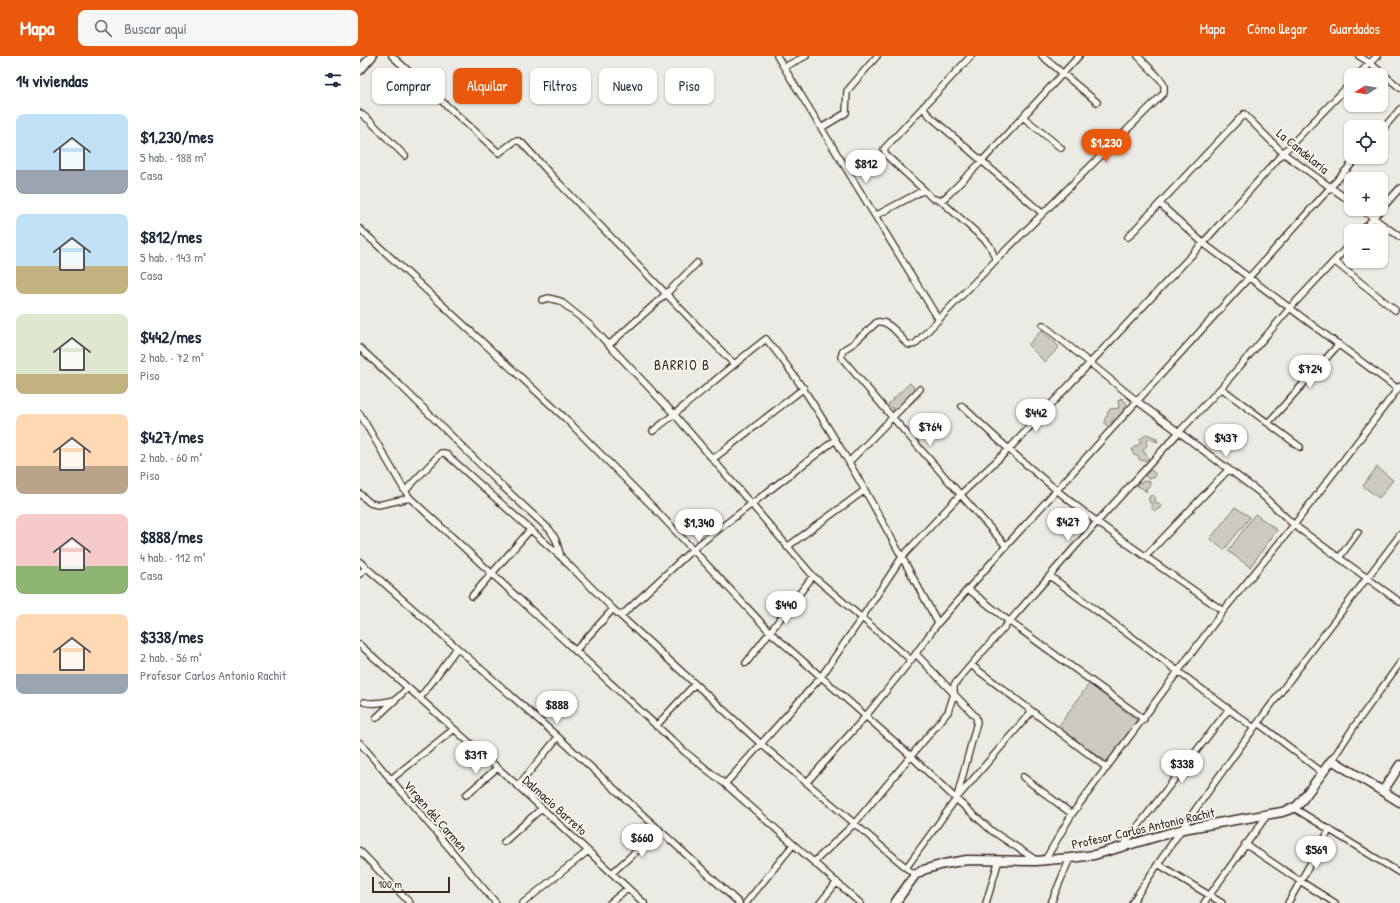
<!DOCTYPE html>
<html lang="es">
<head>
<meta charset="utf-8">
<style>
  body { margin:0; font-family:"Patrick Hand",sans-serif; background:#f6f6f7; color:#1f2937; height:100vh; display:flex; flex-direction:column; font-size:15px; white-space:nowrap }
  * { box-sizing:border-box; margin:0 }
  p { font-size:13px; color:#747a83 }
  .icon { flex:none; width:22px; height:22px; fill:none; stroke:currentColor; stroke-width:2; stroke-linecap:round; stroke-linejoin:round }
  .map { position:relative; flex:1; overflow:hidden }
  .drawer { display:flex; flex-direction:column; background:#fff; width:360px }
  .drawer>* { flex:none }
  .top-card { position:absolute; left:12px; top:12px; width:380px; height:36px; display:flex; gap:8px }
  .needle { width:26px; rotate:259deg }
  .tools { position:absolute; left:984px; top:12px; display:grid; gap:8px }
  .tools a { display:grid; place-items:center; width:44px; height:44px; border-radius:8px; background:#fff; box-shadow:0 1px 3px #0004; font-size:20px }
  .scale { position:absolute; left:12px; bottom:10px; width:78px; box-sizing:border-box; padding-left:4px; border:2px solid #3b2a1e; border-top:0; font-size:11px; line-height:14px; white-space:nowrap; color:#3b2a1e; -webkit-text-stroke:3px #f6f6f2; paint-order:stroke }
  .price { position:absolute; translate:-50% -34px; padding:0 9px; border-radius:14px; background:#fff; color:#222; font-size:13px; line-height:26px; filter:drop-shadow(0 1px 2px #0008) }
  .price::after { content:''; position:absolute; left:50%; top:24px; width:12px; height:9px; margin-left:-6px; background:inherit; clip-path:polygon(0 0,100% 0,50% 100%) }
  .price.current { background:#ea580c; color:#fff }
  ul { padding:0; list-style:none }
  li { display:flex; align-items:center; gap:12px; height:100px; padding:0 16px }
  li span { display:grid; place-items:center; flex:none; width:112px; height:80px; border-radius:8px; color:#555 }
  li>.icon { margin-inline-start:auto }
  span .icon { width:48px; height:48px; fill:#fffc; stroke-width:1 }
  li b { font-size:17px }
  h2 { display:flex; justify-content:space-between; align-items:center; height:48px; padding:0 16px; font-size:17px }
  .tag { padding:0 14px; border-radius:8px; background:#fff; box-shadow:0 1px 3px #0004; font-size:14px; line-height:36px }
  .tag.current { background:#ea580c; color:#fff }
  header { display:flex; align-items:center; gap:24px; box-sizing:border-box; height:56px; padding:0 20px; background:#ea580c; color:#fff }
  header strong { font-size:19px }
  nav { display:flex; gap:22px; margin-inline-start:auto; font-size:14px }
  .search { width:280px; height:36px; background:#f6f6f7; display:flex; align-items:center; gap:10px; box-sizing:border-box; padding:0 14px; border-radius:8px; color:#747a83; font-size:15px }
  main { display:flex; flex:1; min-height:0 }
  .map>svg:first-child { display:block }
  .forest { fill:url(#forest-firs); stroke:#847a71 }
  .garden { fill:#cdcac4; stroke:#847a71 }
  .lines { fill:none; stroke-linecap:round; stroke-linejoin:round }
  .street-casing { stroke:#3b2a1e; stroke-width:8 }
  .secondary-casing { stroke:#3b2a1e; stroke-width:11 }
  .street { stroke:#f6f6f2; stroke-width:5.5 }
  .secondary { stroke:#f6f6f2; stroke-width:8 }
  .labels { text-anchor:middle; stroke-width:3.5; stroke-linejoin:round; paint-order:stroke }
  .street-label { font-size:13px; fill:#3b2a1e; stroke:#f6f6f2 }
  .neighbourhood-label { font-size:14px; letter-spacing:1px; fill:#3b2a1e; stroke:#f6f6f2 }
</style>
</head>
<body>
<header>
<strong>Mapa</strong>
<div class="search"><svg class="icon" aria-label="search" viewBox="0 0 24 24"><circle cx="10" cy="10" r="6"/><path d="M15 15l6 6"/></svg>Buscar aquí</div>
<nav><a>Mapa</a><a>Cómo llegar</a><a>Guardados</a></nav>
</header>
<main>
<section class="drawer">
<h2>14 viviendas<svg class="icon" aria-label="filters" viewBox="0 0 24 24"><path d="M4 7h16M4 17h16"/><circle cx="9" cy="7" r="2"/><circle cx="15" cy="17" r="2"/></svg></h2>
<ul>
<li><span style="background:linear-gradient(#bfe0f5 70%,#9aa5b1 0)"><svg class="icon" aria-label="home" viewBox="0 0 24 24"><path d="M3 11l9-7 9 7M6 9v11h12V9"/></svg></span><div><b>$1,230/mes</b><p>5 hab. · 188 m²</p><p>Casa</p></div></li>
<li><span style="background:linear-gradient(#bfe0f5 65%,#c2b280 0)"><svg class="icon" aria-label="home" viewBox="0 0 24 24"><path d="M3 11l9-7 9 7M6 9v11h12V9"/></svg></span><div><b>$812/mes</b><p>5 hab. · 143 m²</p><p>Casa</p></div></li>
<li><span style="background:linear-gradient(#dfe7d0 75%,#c2b280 0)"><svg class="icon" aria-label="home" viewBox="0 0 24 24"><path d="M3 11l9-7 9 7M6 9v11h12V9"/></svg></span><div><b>$442/mes</b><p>2 hab. · 72 m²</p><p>Piso</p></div></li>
<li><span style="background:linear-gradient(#ffd9b3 65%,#b9a48a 0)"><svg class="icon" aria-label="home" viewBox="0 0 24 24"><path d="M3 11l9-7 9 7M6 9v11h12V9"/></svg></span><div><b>$427/mes</b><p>2 hab. · 60 m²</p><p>Piso</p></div></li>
<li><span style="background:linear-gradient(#f6c9c9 65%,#8fb573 0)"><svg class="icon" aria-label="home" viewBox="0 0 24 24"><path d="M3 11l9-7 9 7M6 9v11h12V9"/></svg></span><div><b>$888/mes</b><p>4 hab. · 112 m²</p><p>Casa</p></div></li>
<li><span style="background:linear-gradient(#ffd9b3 75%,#9aa5b1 0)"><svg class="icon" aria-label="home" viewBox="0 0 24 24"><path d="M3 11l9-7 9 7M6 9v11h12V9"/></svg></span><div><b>$338/mes</b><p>2 hab. · 56 m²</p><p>Profesor Carlos Antonio Rachit</p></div></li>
</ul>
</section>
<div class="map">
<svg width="1040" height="847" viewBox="0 0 1040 847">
  <defs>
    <pattern id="forest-firs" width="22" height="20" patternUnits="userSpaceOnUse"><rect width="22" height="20" fill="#cdcac4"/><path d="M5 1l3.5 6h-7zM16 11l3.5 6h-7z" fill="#b1aea8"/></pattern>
  </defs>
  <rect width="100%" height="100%" fill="#ebeae5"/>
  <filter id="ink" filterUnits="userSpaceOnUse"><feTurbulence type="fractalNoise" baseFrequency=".025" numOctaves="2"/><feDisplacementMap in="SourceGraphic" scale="8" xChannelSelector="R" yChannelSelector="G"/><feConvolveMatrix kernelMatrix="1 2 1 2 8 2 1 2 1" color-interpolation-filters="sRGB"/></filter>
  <g filter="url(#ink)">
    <path class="forest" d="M760,342L763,343L767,348L766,354C759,359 756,365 750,372L745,368V362L747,360H749L747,358L750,353L759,352L758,344L761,343Z
      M787,378L796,382L798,386L789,383L786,385L787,389L783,394L789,403L784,405L780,404L778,402L779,401L774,399L772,395L774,391L781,387L780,383Z
      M791,414L795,417V421L790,423L787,422L785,419L787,416Z
      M783,425L790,426V429L786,433L787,435H785L782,432L777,430V428L778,426L782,427Z
      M791,439L794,440L796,443L794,446C797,446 800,447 801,450L800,452L795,455L792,452L791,447L789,446V441Z"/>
    <path class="garden" d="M682,274L699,291L685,306L668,289Z
      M550,327L561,339L539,359L528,348Z
      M1017,411L1033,424L1019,442L1003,430Z
      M875,451L890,461L864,494L850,483Z
      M895,458L917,474L890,511L868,495Z
      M729,628L777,664L747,706L698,671Z"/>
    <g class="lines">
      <g class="street-casing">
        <path id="street" d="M32,0L139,97L155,85H159L162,87L194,122L374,308
          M417,0L579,264
          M682,0L737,46
          M999,0L1010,7L1040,32
          M424,11L446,0
          M998,19L1017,0
          M564,50L566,56L572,62L682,157
          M0,57L10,65L45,100
          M663,61L701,92
          M461,72L486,57L487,35L517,0
          M1021,75L1040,53
          M564,134L526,99L524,93L611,0
          M581,145L626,185L630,190L636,204L555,288L551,289L547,288C540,280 529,264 517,266L494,287L483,294L481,301L532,361L646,490
          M800,148L843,187L1038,333
          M1001,153L1040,181
          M515,160L564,134L572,142L581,145L589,138L622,105L719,0
          M0,173L205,362L292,450L410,576L551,700L596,743L632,775L676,804
          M1002,175L1040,132
          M768,181L884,58L923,97L991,146
          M636,204L804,37V30L802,25L778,0
          M974,205L1035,254
          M182,244L188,242L200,245L230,269L314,358L453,520L551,604L578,567L646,490L998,101
          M683,269L777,345L899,436L934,469L1040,546
          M249,289L306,238L337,207
          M0,292L39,328L141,429L190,474L196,484L201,501
          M861,332L940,391
          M602,350C645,391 689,430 736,465C778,496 821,525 863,555
          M0,358L45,435L81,397H85L201,501L253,553L401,688L555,819
          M908,367L979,288
          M293,375C332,345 368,312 406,283C436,319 460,358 484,398C517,454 547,511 578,567
          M353,403L444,332
          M489,406L560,333
          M45,435L50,442L325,696L365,728L500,847
          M0,438L10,447L18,449L50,442
          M427,491L505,434
          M786,500L868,414
          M979,502L998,476
          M0,506L198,681L379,847
          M0,518L6,511
          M690,520L894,672
          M608,533L650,566L784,663
          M112,540L170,474
          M261,560L333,493L475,384
          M0,589L158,730L284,847
          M215,595L253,553
          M556,598L616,661L617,666L597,741
          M386,607L453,520
          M611,609L747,712
          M60,642L97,592
          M4,646C14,649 25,646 35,644
          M16,662L48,632
          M898,667L963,717
          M296,670L335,628
          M0,687L136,847
          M972,704L995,669L1040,607
          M663,721L712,758
          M30,724L94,673
          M447,726L505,661L551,604
          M365,728L461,621L501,563L542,501L600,439L648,394L843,187L923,97L991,27
          M158,730L198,681
          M106,739L137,712
          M934,752L1040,817
          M144,786L182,752
          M885,788L940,825L975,847
          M761,792L869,653
          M0,795L50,847
          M685,804L712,758L863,555L934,469L1040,330
          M454,806L494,768L588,656L594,638V629L611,609L737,466L819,376L861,332L930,252L991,187
          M798,808L862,847
          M546,812L596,743L672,655
          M252,817L300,774
          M163,847L228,795
          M250,847L268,832
          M386,847L433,789
          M460,847L477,826
          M626,847L639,804
          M691,847L710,802
          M772,847C855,720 948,599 1040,479
          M844,847L908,758
          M928,847L970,773"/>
      </g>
      <g class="secondary-casing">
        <path id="secondary" d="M0,14L12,0
          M1023,735L1040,709
          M535,847L555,819L563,814L584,808L607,804L676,805L710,802L734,799L823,773L922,756L934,752L939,748L972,704L1040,746"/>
      </g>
      <use href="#street" class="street"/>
      <use href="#secondary" class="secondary"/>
    </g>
  </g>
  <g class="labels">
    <g class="street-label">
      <text transform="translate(943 95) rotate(39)" y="5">La Candelaria</text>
      <text transform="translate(195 749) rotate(42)" y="5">Dalmacio Barreto</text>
      <text transform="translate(76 760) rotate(49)" y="5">Virgen del Carmen</text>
      <text transform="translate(783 772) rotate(-13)" y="5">Profesor Carlos Antonio Rachit</text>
    </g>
    <g class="neighbourhood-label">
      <text x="322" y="314">BARRIO B</text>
    </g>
  </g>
</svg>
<div class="tools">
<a><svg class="needle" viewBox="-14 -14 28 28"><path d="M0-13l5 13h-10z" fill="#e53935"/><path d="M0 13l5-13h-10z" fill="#747a83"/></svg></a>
<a><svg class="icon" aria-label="locate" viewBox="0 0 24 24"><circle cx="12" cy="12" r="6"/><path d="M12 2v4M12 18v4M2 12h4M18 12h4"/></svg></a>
<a>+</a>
<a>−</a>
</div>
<div class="scale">100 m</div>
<b class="price current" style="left:746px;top:107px">$1,230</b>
<b class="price" style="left:506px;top:128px">$812</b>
<b class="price" style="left:950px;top:333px">$724</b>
<b class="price" style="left:676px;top:377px">$442</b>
<b class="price" style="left:570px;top:391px">$764</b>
<b class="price" style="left:866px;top:402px">$437</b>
<b class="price" style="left:708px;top:486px">$427</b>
<b class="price" style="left:339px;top:487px">$1,340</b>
<b class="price" style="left:426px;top:569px">$440</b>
<b class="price" style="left:197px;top:669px">$888</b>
<b class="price" style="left:116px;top:719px">$317</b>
<b class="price" style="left:822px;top:728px">$338</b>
<b class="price" style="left:282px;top:802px">$660</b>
<b class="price" style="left:956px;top:814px">$569</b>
<div class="top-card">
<a class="tag">Comprar</a>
<a class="tag current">Alquilar</a>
<a class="tag">Filtros</a>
<a class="tag">Nuevo</a>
<a class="tag">Piso</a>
</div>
</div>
</main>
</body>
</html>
